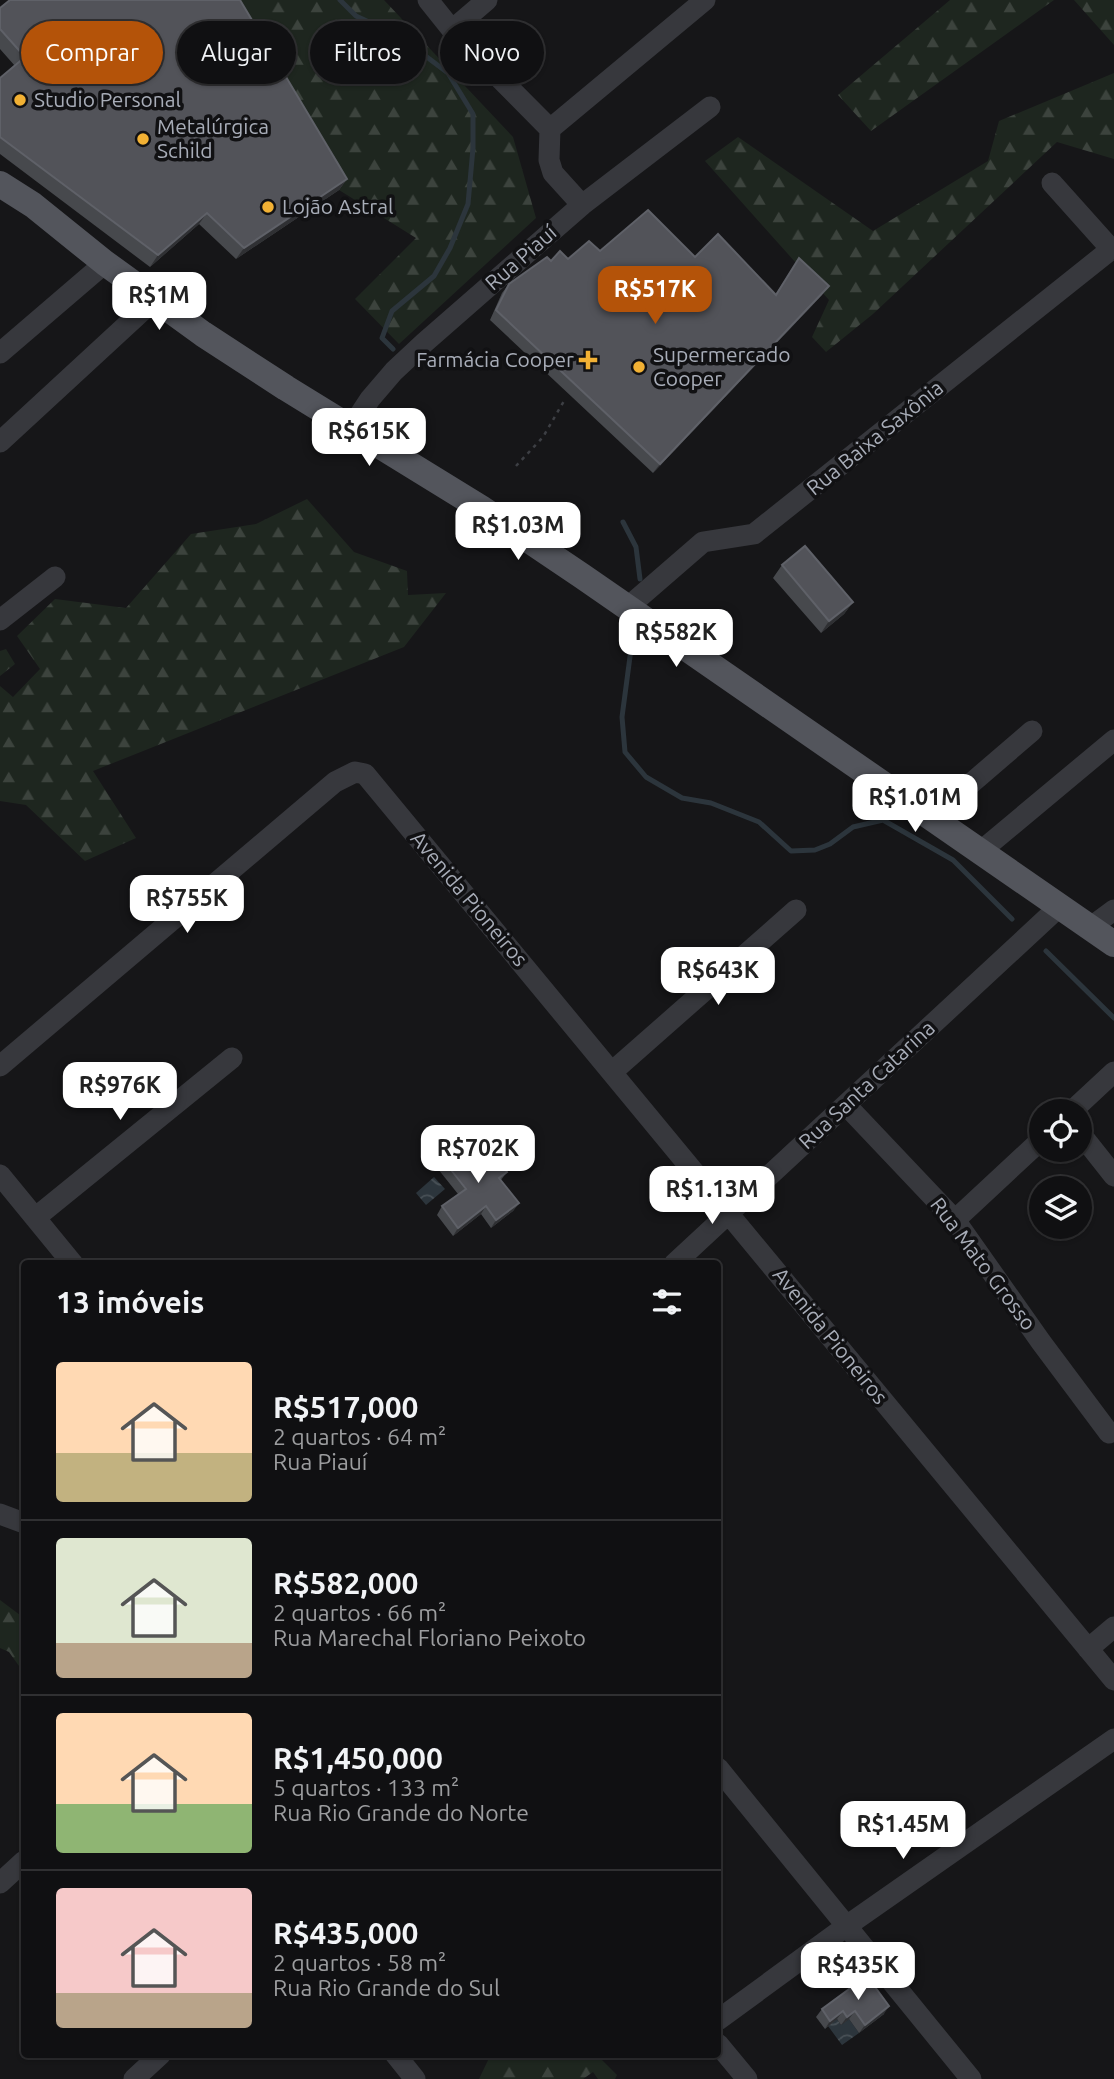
<!DOCTYPE html>
<html lang="pt">
<head>
<meta charset="utf-8">
<style>
  body { margin:0; font-family:Ubuntu,sans-serif; background:#19191b; color:#f1f3f6; height:100vh; display:flex; flex-direction:column; font-size:26px; white-space:nowrap }
  * { box-sizing:border-box; margin:0 }
  p { font-size:23px; color:#9c9d9f }
  .icon { flex:none; width:38px; height:38px; fill:none; stroke:currentColor; stroke-width:2; stroke-linecap:round; stroke-linejoin:round }
  .map { position:relative; flex:1; overflow:hidden }
  .side { position:absolute; left:21px; top:1260px; width:700px; height:798px; display:flex; flex-direction:column; background:#101012; border-radius:7px; box-shadow:0 2px 5px #0004,0 0 0 2px #303032 }
  .side>* { flex:none }
  .banner { position:absolute; left:21px; top:21px; width:700px; height:63px; display:flex; gap:14px }
  .tools { position:absolute; left:1029px; top:1099px; display:grid; gap:14px }
  .tools a { display:grid; place-items:center; width:63px; height:63px; border-radius:50%; background:#101012; box-shadow:0 2px 5px #0004,0 0 0 2px #303032; font-size:35px }
  .price { position:absolute; translate:-50% -60px; padding:0 16px; border-radius:14px; background:#fff; color:#222; font-size:23px; line-height:46px; filter:drop-shadow(0 2px 4px #0008) }
  .price::after { content:''; position:absolute; left:50%; top:42px; width:21px; height:16px; margin-left:-10px; background:inherit; clip-path:polygon(0 0,100% 0,50% 100%) }
  .price.current { background:#b45309; color:#fff }
  ul { padding:0; list-style:none }
  li { display:flex; align-items:center; gap:21px; height:175px; padding:0 35px }
  li+li { border-top:2px solid #303032 }
  li span { display:grid; place-items:center; flex:none; width:196px; height:140px; border-radius:7px; color:#555 }
  li>.icon { margin-inline-start:auto }
  span .icon { width:84px; height:84px; fill:#fffc; stroke-width:1 }
  li b { font-size:30px }
  h2 { display:flex; justify-content:space-between; align-items:center; height:84px; padding:0 35px; font-size:30px }
  .chip { padding:0 24px; border-radius:32px; background:#101012; box-shadow:0 2px 5px #0004,0 0 0 2px #303032; font-size:24px; line-height:63px }
  .chip.current { background:#b45309; color:#fff }
  .map>svg:first-child { display:block }
  .forest { fill:url(#forest-firs) }
  .water { fill:url(#water-waves) }
  .lines { fill:none; stroke-linecap:round; stroke-linejoin:round }
  .stream { stroke:#2c353c; stroke-width:5 }
  .path { stroke:#3d3f44; stroke-width:2.5; stroke-dasharray:3.5 5; stroke-linecap:butt }
  .minor { stroke:#37383d; stroke-width:21 }
  .major { stroke:#53555c; stroke-width:26 }
  .wall { fill:#47494d }
  .shaded-wall { fill:#2f3033 }
  .building { fill:#525359; stroke:#5f6168; stroke-width:2 }
  .poi-dot { fill:#f2b134; stroke:#111113; stroke-width:2.5 }
  .labels { text-anchor:middle; stroke-width:7; stroke-linejoin:round; paint-order:stroke }
  .poi-label { font-size:21px; fill:#a8adb8; stroke:#111113; text-anchor:start }
  .street-label { font-size:21px; fill:#a8adb8; stroke:#111113 }
</style>
</head>
<body>
<div class="map">
<svg width="1114" height="2079" viewBox="0 0 1114 2079">
  <defs>
    <pattern id="forest-firs" width="22" height="20" patternUnits="userSpaceOnUse" patternTransform="scale(1.75)"><rect width="22" height="20" fill="#1e261f"/><path d="M5 1l3.5 6h-7zM16 11l3.5 6h-7z" fill="#3c433d"/></pattern>
    <pattern id="water-waves" width="16" height="10" patternUnits="userSpaceOnUse" patternTransform="scale(1.75)"><rect width="16" height="10" fill="#2c353c"/><path d="M0 5q4-4 8 0t8 0" fill="none" stroke="#485056"/></pattern>
  </defs>
  <rect width="100%" height="100%" fill="#161618"/>
  <path class="forest" d="M230,0H384L513,137L536,218L399,344L355,299L416,238L339,190Z
    M950,0H1054L871,131L838,95Z
    M1074,0H1114V45Z
    M1114,73V159L1057,142L873,314L826,352L812,337L829,300L705,161L738,137L873,231L988,161L999,121Z
    M307,499L354,552L407,571L408,595L446,593L404,647L93,771L136,838L85,861L26,805L0,801V686L13,697L40,669L17,636L55,599L126,608L191,534L256,524Z
    M6,649L15,664L0,676V651Z
    M0,1600L24,1618V1673L9,1652L0,1648Z
    M491,2054L597,2055L617,2075L615,2079H598L593,2072L583,2079H479Z"/>
  <path class="water" d="M434,1177L445,1189L426,1205L416,1193Z
    M837,2019L841,2025L849,2019L859,2033L842,2045L828,2026Z"/>
  <g class="lines">
    <path class="stream" d="M340,0L356,16L399,36L448,73L473,114V148L468,204L450,248L434,276L392,311L382,338L393,349
      M623,522L636,547L640,579
      M633,634L622,717L625,752L646,777L682,798L711,803L759,822L791,851L815,850L830,844L853,827L883,820L953,860L1012,919
      M1046,951L1114,1018"/>
    <path class="path" d="M516,466L543,437L564,401"/>
    <path class="minor" d="M428,0L452,30L550,129L549,160L553,173L582,205
      M452,30L487,0
      M550,129L705,0
      M1052,183L1111,249
      M0,353L105,263
      M351,428L370,399L394,371L424,343L582,205L710,107
      M0,442L154,300
      M628,607L703,542L754,534L1114,247
      M0,620L55,577
      M932,817L1032,731
      M981,851L1114,740
      M1091,927L1114,910
      M0,1066L335,782L355,772L365,774L1114,1680
      M612,1072L796,910
      M846,1105L955,1220L1041,1342L1109,1433
      M1072,1111L1114,1072
      M1080,1133L1114,1176
      M0,1175L73,1264
      M35,1218L232,1058
      M955,1220L1041,1140
      M674,1264L1060,906
      M0,1514L24,1523
      M1088,1649L1114,1627
      M718,1768L971,2079
      M0,1883L24,1861
      M718,2020L848,1925L1114,1739
      M718,2044L747,2079
      M395,2054L415,2079
      M134,2079L161,2054"/>
    <path class="major" d="M0,184L33,205L105,263L203,334L286,388L481,508L582,576L1114,944"/>
  </g>
  <path class="wall" d="M0,8L347,179L339,190L236,259L199,224L150,267L0,154V78L15,66L0,49Z
    M600,251L695,257L775,295L799,258L822,295L653,473L490,320L502,293L509,284L551,261L568,259Z
    M782,565L853,602L844,614L821,633L773,578Z
    M481,1154L507,1172L501,1180L519,1203L513,1211L491,1228L481,1214L453,1236L437,1215L442,1206L458,1194L438,1169L444,1161Z
    M822,2009L884,2014L859,2033L849,2019L841,2025L837,2019L825,2029L816,2017Z"/>
  <path class="shaded-wall" d="M347,179L339,190L236,259L244,248Z
    M207,213L199,224L150,267L158,255Z
    M829,286L822,295L653,473L660,464Z
    M853,602L844,614L821,633L829,621Z
    M519,1203L513,1211L491,1228L496,1220Z
    M486,1206L481,1214L453,1236L458,1228Z
    M889,2006L884,2014L859,2033L865,2025Z
    M843,2011L837,2019L825,2029L830,2021Z
    M855,2011L849,2019L841,2025L847,2017Z"/>
  <path class="building" d="M10,0H240L347,179L244,248L207,213L158,255L0,137V78L25,57L0,29V8Z
    M648,210L695,257L718,234L776,295L799,258L829,286L660,464L496,310L509,284L547,257L551,261L560,251L568,259L589,241L600,251Z
    M805,546L853,602L829,621L782,565Z
    M470,1141L481,1154L488,1148L507,1172L499,1178L519,1203L496,1220L486,1206L458,1228L442,1206L466,1189L444,1161Z
    M867,1976L889,2006L865,2025L855,2011L847,2017L843,2011L830,2021L822,2009Z"/>
  <g class="poi-dot">
    <circle cx="20" cy="100" r="7"/>
    <circle cx="143" cy="139" r="7"/>
    <circle cx="268" cy="207" r="7"/>
    <path d="M584.5 349.5h7v7h7v7h-7v7h-7v-7h-7v-7h7z"/>
    <circle cx="639" cy="367" r="7"/>
  </g>
  <g class="labels">
    <g class="poi-label">
      <text x="34" y="107">Studio Personal</text>
      <text x="157" y="134">Metalúrgica<tspan x="157" dy="24">Schild</tspan></text>
      <text x="282" y="214">Lojão Astral</text>
      <text x="653" y="362">Supermercado<tspan x="653" dy="24">Cooper</tspan></text>
      <text x="574" y="367" text-anchor="end">Farmácia Cooper</text>
    </g>
    <g class="street-label">
      <text transform="translate(521 258) rotate(-41)" y="7">Rua Piauí</text>
      <text transform="translate(875 438) rotate(-39)" y="7">Rua Baixa Saxônia</text>
      <text transform="translate(469 899) rotate(50)" y="7">Avenida Pioneiros</text>
      <text transform="translate(867 1085) rotate(-43)" y="7">Rua Santa Catarina</text>
      <text transform="translate(983 1264) rotate(53)" y="7">Rua Mato Grosso</text>
      <text transform="translate(830 1336) rotate(51)" y="7">Avenida Pioneiros</text>
    </g>
  </g>
</svg>
<div class="tools">
<a><svg class="icon" aria-label="locate" viewBox="0 0 24 24"><circle cx="12" cy="12" r="6"/><path d="M12 2v4M12 18v4M2 12h4M18 12h4"/></svg></a>
<a><svg class="icon" aria-label="layers" viewBox="0 0 24 24"><path d="M12 4l9 5-9 5-9-5zM3 14l9 5 9-5"/></svg></a>
</div>
<b class="price current" style="left:655px;top:326px">R$517K</b>
<b class="price" style="left:159px;top:332px">R$1M</b>
<b class="price" style="left:369px;top:468px">R$615K</b>
<b class="price" style="left:518px;top:562px">R$1.03M</b>
<b class="price" style="left:676px;top:669px">R$582K</b>
<b class="price" style="left:915px;top:834px">R$1.01M</b>
<b class="price" style="left:187px;top:935px">R$755K</b>
<b class="price" style="left:718px;top:1007px">R$643K</b>
<b class="price" style="left:120px;top:1122px">R$976K</b>
<b class="price" style="left:478px;top:1185px">R$702K</b>
<b class="price" style="left:712px;top:1226px">R$1.13M</b>
<b class="price" style="left:903px;top:1861px">R$1.45M</b>
<b class="price" style="left:858px;top:2002px">R$435K</b>
<div class="banner">
<a class="chip current">Comprar</a>
<a class="chip">Alugar</a>
<a class="chip">Filtros</a>
<a class="chip">Novo</a>
</div>
<section class="side">
<h2>13 imóveis<svg class="icon" aria-label="filters" viewBox="0 0 24 24"><path d="M4 7h16M4 17h16"/><circle cx="9" cy="7" r="2"/><circle cx="15" cy="17" r="2"/></svg></h2>
<ul>
<li><span style="background:linear-gradient(#ffd9b3 65%,#c2b280 0)"><svg class="icon" aria-label="home" viewBox="0 0 24 24"><path d="M3 11l9-7 9 7M6 9v11h12V9"/></svg></span><div><b>R$517,000</b><p>2 quartos · 64 m²</p><p>Rua Piauí</p></div></li>
<li><span style="background:linear-gradient(#dfe7d0 75%,#b9a48a 0)"><svg class="icon" aria-label="home" viewBox="0 0 24 24"><path d="M3 11l9-7 9 7M6 9v11h12V9"/></svg></span><div><b>R$582,000</b><p>2 quartos · 66 m²</p><p>Rua Marechal Floriano Peixoto</p></div></li>
<li><span style="background:linear-gradient(#ffd9b3 65%,#8fb573 0)"><svg class="icon" aria-label="home" viewBox="0 0 24 24"><path d="M3 11l9-7 9 7M6 9v11h12V9"/></svg></span><div><b>R$1,450,000</b><p>5 quartos · 133 m²</p><p>Rua Rio Grande do Norte</p></div></li>
<li><span style="background:linear-gradient(#f6c9c9 75%,#b9a48a 0)"><svg class="icon" aria-label="home" viewBox="0 0 24 24"><path d="M3 11l9-7 9 7M6 9v11h12V9"/></svg></span><div><b>R$435,000</b><p>2 quartos · 58 m²</p><p>Rua Rio Grande do Sul</p></div></li>
</ul>
</section>
</div>
</body>
</html>
